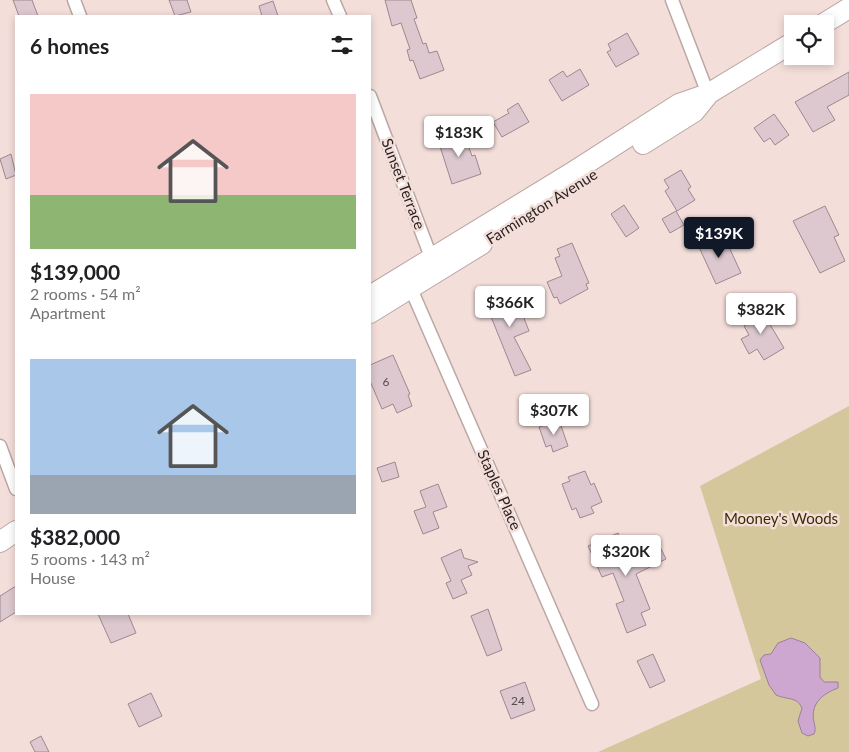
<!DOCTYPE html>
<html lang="en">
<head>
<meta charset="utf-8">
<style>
  body { margin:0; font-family:Lato,sans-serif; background:#f6f6f6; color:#202124; height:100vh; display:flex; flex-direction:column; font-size:19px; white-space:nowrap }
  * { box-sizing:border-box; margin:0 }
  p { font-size:16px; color:#757577 }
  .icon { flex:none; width:28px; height:28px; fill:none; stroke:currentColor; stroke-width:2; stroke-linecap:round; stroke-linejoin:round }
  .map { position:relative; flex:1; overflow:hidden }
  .panel { position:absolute; left:15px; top:15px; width:356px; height:600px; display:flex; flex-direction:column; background:#fff; border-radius:0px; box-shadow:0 2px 8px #0003 }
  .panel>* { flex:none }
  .buttons { position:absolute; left:784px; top:15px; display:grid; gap:10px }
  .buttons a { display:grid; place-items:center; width:50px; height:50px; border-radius:0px; background:#fff; box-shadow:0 2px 8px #0003; font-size:25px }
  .price { position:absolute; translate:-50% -42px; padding:0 11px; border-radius:5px; background:#fff; color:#222; font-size:16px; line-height:32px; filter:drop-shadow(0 1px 2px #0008) }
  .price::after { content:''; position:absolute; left:50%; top:30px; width:15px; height:11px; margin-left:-8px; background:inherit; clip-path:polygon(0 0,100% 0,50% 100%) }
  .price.on { background:#111827; color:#fff }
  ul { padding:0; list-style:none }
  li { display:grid; align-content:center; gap:10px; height:265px; padding:0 15px }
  li span { display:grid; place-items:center; height:155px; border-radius:0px; color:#555 }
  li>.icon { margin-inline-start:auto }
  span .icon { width:90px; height:90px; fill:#fffc; stroke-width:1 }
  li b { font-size:21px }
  h2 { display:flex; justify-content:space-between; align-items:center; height:60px; padding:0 15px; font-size:21px }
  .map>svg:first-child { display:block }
  .green { fill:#d4c79b }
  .water { fill:#cda7cf; stroke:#9c7f9a }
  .building { fill:#dcc8ce; stroke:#9c898f }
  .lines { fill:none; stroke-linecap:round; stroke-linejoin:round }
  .street-casing { stroke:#bba7a3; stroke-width:15 }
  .primary-casing { stroke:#bba7a3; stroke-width:22 }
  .street { stroke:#fff; stroke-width:12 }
  .primary { stroke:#fff; stroke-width:20 }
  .labels { text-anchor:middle; stroke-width:5; stroke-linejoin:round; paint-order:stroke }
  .number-label { font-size:12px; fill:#564c4c }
  .street-label { font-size:15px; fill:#292220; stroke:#f4deda }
  .park-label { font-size:15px; fill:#392e02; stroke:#f4deda }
</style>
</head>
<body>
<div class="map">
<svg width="849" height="752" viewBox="0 0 849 752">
  <rect width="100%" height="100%" fill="#f4deda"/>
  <path class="green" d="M849,406V752H598L761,679L700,486Z"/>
  <path class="water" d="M791,638L805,643L820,658V677L824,682H838V688C822,694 810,704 814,722C815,728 816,729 814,734L808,736L802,733L798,721L802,708C797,696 786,700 776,695L769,685L760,660L764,655L771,654L778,643Z"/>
  <path class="building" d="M13,0H32L38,16H19Z
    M169,0H187L191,12L175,16Z
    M385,0H411L417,18L414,19L423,44L426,43L429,53L437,51L444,70L420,79L413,60L410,61L407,50L410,49L401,23L392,26Z
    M273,1L278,16H262L259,6Z
    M627,33L639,54L616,67L607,52L611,50L608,44Z
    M580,69L589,85L562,101L549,80L563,71L567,77Z
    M849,72V95L827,107L835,120L813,132L795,102Z
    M518,103L529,122L502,137L493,122L509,113L507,110Z
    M774,114L789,135L775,145L770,138L764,142L754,128Z
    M463,132L472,156L475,155L481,174L452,184L438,140Z
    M11,154L16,175L6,179L0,159Z
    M681,170L691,187L688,189L695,200L677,211L665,191L669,188L664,180Z
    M624,205L639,228L626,237L611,214Z
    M825,206L839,235L834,237L845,261L820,273L793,221Z
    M676,211L684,225L670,233L662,219Z
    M723,234L741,273L716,284L698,245Z
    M572,243L589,283L586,284L588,289L560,304L557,297L554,298L547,282L562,276L555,258L560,256L557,249Z
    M513,290L529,331L514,337L531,370L515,376L485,302Z
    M759,306L784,348L764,360L757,349L749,354L741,339L749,335L744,326L748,323L743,315Z
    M393,355L410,394L408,395L412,406L397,413L393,404L382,409L370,381V365Z
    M559,420L568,446L553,452L551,445L546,447L539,427Z
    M395,462L399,477L382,482L377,468Z
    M585,471L591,485L594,483L602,502L591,507L594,513L580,518L576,508L572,510L562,484L570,481L568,477Z
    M438,484L447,507L433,512L439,528L423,534L414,511L426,507L420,491Z
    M618,533L630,561L660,547L666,559L636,574L650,609L641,613L646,625L627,633L616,604L624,601L613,573L602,577L588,546Z
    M461,549L464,558L478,562L468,566L472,575L461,580L467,593L453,599L446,583L451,581L441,558Z
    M16,586V612L0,622V596Z
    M488,609L502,650L487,656L471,616Z
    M98,614H128L136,633L111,643Z
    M653,654L665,681L650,688L637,661Z
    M525,682L535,710L511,719L500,691Z
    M151,693L162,716L139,727L128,704Z
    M41,736L49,752H35L30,742Z"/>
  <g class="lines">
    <g class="street-casing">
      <path id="street" d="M74,0L80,16
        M333,0L340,16
        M672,0L708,94
        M370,96L434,265
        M408,282L592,704
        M0,446L16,489"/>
    </g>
    <g class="primary-casing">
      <path id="primary" d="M823,24L849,8
        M643,144L694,112L707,96
        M370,296L573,172L679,104L708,94L792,43
        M370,313L482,244
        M0,542L16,531"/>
    </g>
    <use href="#street" class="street"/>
    <use href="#primary" class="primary"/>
  </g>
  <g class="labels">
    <g class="number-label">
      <text x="386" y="386">6</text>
      <text x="518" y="705">24</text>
    </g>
    <g class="street-label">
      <text transform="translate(403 184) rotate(69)" y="5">Sunset Terrace</text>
      <text transform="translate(542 207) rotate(-32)" y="5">Farmington Avenue</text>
      <text transform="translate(499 490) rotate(66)" y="5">Staples Place</text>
    </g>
    <g class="park-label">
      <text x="781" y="524">Mooney's Woods</text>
    </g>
  </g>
</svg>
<div class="buttons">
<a><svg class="icon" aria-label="locate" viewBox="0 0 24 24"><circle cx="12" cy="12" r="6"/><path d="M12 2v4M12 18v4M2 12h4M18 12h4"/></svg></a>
</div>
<b class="price" style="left:459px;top:158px">$183K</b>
<b class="price on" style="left:719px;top:259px">$139K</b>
<b class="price" style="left:510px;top:328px">$366K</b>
<b class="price" style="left:761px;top:335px">$382K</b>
<b class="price" style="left:554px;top:436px">$307K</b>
<b class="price" style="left:626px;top:577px">$320K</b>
<section class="panel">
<h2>6 homes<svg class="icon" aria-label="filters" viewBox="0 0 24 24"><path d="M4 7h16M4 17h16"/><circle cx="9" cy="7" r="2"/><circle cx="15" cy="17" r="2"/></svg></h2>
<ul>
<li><span style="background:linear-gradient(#f6c9c9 65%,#8fb573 0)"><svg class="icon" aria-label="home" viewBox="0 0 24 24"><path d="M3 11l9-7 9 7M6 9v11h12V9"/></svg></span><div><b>$139,000</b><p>2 rooms · 54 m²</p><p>Apartment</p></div></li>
<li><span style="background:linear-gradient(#a9c7e8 75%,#9aa5b1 0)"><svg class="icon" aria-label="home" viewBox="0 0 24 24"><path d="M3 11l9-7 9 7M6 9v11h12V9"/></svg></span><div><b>$382,000</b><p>5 rooms · 143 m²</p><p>House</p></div></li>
</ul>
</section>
</div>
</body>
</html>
